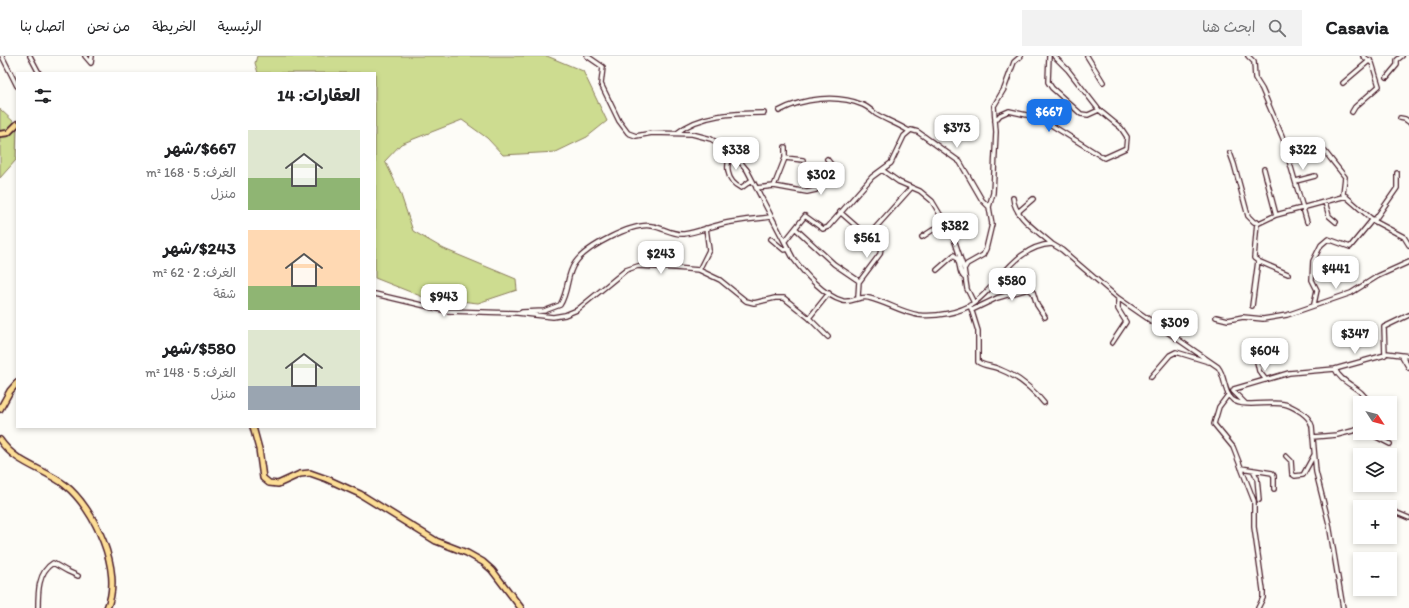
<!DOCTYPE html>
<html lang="ar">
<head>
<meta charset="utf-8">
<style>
  body { margin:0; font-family:Itim,"Playpen Sans Arabic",sans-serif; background:#f2f2f2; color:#202124; direction:rtl; height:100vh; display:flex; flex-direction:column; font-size:15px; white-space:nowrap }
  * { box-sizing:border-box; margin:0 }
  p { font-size:13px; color:#757577 }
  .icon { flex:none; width:22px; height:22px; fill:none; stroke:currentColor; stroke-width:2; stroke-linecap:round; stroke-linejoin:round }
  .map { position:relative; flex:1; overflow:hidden; direction:ltr }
  .sheet { position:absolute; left:16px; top:16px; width:360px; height:356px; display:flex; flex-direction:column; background:#fff; border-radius:0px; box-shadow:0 2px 6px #0003; direction:rtl }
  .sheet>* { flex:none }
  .needle { width:26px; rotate:126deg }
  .buttons { position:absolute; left:1353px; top:340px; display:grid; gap:8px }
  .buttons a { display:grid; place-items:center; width:44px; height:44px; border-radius:0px; background:#fff; box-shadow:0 2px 6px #0003; font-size:20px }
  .price { position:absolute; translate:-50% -34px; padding:0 9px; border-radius:8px; background:#fff; color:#222; font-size:13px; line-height:26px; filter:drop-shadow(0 1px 2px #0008) }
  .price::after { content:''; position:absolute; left:50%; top:24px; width:12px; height:9px; margin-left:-6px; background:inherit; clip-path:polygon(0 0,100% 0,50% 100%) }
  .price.active { background:#1a73e8; color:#fff }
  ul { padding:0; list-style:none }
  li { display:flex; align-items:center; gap:12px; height:100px; padding:0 16px }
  li span { display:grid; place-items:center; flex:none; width:112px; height:80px; border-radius:0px; color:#555 }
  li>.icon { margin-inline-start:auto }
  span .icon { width:48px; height:48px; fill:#fffc; stroke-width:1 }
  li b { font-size:17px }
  h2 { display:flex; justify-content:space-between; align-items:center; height:48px; padding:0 16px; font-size:17px }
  header { display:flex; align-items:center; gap:24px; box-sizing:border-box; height:56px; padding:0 20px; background:#fff; border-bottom:1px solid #e0e0e0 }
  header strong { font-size:19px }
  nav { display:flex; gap:22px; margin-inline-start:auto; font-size:14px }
  .search { width:280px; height:36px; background:#f2f2f2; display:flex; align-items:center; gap:10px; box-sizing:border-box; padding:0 14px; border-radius:0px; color:#757577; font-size:15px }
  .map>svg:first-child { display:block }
  .green { fill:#cddc90; stroke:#8c7e5e }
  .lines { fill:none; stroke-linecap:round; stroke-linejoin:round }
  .minor-casing { stroke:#4a1f2b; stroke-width:6 }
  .major-casing { stroke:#4a1f2b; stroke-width:8 }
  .highway-casing { stroke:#4a1f2b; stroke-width:8 }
  .minor { stroke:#fdfcf7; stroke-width:3.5 }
  .major { stroke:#fdde96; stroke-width:4.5 }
  .highway { stroke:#fdde96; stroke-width:5 }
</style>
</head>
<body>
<header>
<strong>Casavia</strong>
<div class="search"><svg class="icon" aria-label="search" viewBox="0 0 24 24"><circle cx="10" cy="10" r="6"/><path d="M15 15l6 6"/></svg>ابحث هنا</div>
<nav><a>الرئيسية</a><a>الخريطة</a><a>من نحن</a><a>اتصل بنا</a></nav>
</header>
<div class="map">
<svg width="1409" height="552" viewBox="0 0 1409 552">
  <rect width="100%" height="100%" fill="#fdfcf7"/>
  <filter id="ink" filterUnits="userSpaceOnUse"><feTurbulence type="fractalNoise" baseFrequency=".025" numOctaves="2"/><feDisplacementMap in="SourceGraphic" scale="8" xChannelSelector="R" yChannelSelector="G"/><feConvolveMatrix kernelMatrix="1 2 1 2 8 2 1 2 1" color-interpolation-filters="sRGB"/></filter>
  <g filter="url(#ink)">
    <path class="green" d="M257,0H547L583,15L607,65L587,81L556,96L503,99L487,82L462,64L401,88L385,105L400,136L413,175L444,193L516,223L517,234L478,247L423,241L375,222V17H258L255,7Z
      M0,53L17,69L16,104L0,122Z"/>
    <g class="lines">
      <g class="minor-casing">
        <path id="minor" d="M2,0L17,30
          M30,0L39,17
          M85,0L91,7L92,0
          M587,0L603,11L601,28L619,65L628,77L636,80L652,77L692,78L711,83L732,96L747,114L793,202C804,217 824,240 843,245C853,247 859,239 869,242C886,246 901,256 918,259C935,261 960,257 974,247C1000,228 1015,190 1052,188L1062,194L1118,242L1218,311C1226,321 1223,336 1233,344C1244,352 1270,345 1284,348C1290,349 1296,353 1301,356C1306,360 1310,363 1312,370L1316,416L1329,468L1343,552
          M1049,0L1048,26L1052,32L1081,58L1088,59L1099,54
          M1087,0L1103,26
          M1248,0L1254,6L1255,22L1262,33L1285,87L1289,89L1297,88L1305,95L1319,88L1345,121L1343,138L1374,165L1404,181L1409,189
          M1387,21L1397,9V4L1402,0
          M1343,27L1370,4
          M779,55C803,42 837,38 863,49C868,51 872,55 876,58C886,64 898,68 909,75
          M1352,56L1355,51L1379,30L1372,7L1363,0
          M1400,62L1405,63L1409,66
          M995,65L1000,59L1009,55L1040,62L1104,102L1126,92L1127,81L1121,72L1099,54L1068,14L1054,0
          M677,77C700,58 735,57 764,57
          M1287,89L1288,101L1307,166
          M732,96C725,109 726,125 741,132L752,124
          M1230,97L1234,108L1248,160L1254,166L1259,167L1276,159L1346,140
          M785,102L803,104
          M1264,113L1276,159
          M882,114L899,126L920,135L932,145L953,180L964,213
          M1296,125L1315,120
          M774,130L785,102V91
          M756,132L774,130L807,136L816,134L834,112L827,103
          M1013,142C1015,162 1038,175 1052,188
          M1325,146L1329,160L1336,166
          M840,156L881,192L880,198L859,226
          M1018,156L1033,143
          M1374,165L1397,132V117
          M1257,166L1254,202L1258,205L1288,218
          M796,173L834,208L859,225L858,241
          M868,180L911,132
          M922,181L945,166
          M771,183L784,194L789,193
          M785,185L805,160L823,173L828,171L872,121L891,107L904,80L911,74L918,76L960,106L982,144L989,151
          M699,214L709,194L706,172
          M937,214L954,199C962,204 957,217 965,222
          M375,238L447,255L517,257L553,261L565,259L577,254L626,214L638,210L675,212L699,214L720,224L746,245L754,247L775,242H784L809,262L828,281
          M974,247L967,233L964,213L967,208L983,199L986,193L992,168L989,151L993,137L996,76L994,50L1004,33L1014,6L1021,0
          M1314,248L1317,234L1312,224L1313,205L1321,189L1328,183L1350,191L1373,163
          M970,249L978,275V306C984,310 992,310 999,313C1017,320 1032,332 1044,347
          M1252,250L1258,205
          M972,254L997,242L1028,233L1033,236L1037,249L1045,261
          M522,256L544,255L560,249C569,235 566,219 575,207C586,191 633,166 652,170C664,172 672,179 684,178C698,176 712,170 726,167C741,164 756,163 771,161
          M1216,261L1228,264L1243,261L1263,263L1287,259L1351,237L1378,220L1409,206
          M809,262L829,237
          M1112,287L1126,266L1118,253V242
          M1248,289L1254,292L1259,315L1266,324
          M1386,297L1409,300
          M1402,300L1409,312
          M1151,321L1170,299L1176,296L1209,306
          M1228,339L1219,351L1214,368L1233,391L1254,445V471L1263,534V542L1258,552
          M1245,347L1233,335L1234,333L1289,317L1335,313
          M1369,347C1362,331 1341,328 1335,313L1385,299L1384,271L1409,259
          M1369,377L1390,388
          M1313,381L1337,379L1360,373
          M1286,400L1291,405L1292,418L1295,420L1303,419L1314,399
          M1241,412L1272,417L1274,420V433
          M1253,414L1257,422L1259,444
          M1376,449L1386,451
          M1390,454L1409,462
          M38,552C38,536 38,516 53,507L67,515L78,520"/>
      </g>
      <g class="major-casing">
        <path id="major" d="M0,78L8,77L17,68"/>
      </g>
      <g class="highway-casing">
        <path id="highway" d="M0,353L10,335L17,327
          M253,371L259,393L263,422L269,427L278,428L300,418L310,417L327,423L360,438L436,485L467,497L483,506L492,514L521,552
          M0,384C16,408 43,412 65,429C94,452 124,515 107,552"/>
      </g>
      <use href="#minor" class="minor"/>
      <use href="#major" class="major"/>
      <use href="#highway" class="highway"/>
    </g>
  </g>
</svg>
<div class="buttons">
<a><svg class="needle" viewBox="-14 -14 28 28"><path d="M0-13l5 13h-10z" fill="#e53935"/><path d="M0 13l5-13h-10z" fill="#757577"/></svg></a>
<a><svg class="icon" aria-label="layers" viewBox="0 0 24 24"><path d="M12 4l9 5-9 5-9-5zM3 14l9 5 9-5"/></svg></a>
<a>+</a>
<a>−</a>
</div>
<b class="price active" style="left:1049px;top:77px">$667</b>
<b class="price" style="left:957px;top:93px">$373</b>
<b class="price" style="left:736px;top:115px">$338</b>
<b class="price" style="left:1303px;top:115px">$322</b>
<b class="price" style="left:821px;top:140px">$302</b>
<b class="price" style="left:955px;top:191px">$382</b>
<b class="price" style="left:867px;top:203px">$561</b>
<b class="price" style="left:661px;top:219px">$243</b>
<b class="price" style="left:1336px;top:234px">$441</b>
<b class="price" style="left:1012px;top:246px">$580</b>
<b class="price" style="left:444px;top:262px">$943</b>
<b class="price" style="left:1175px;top:288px">$309</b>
<b class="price" style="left:1355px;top:299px">$347</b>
<b class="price" style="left:1265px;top:316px">$604</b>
<section class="sheet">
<h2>العقارات: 14<svg class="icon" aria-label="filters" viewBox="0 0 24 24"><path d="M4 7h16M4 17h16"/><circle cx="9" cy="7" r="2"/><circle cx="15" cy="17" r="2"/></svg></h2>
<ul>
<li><span style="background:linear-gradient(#dfe7d0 60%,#8fb573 0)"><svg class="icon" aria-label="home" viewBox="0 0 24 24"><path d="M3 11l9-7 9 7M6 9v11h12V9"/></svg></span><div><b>$667/شهر</b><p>الغرف: 5 · 168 m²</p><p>منزل</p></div></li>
<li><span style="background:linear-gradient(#ffd9b3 70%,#8fb573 0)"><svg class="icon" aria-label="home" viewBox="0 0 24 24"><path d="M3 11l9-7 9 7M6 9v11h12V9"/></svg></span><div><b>$243/شهر</b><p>الغرف: 2 · 62 m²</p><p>شقة</p></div></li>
<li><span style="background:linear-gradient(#dfe7d0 70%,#9aa5b1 0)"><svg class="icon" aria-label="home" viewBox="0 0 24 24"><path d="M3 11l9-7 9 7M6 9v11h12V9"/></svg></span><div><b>$580/شهر</b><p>الغرف: 5 · 148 m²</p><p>منزل</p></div></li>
</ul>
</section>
</div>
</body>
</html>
